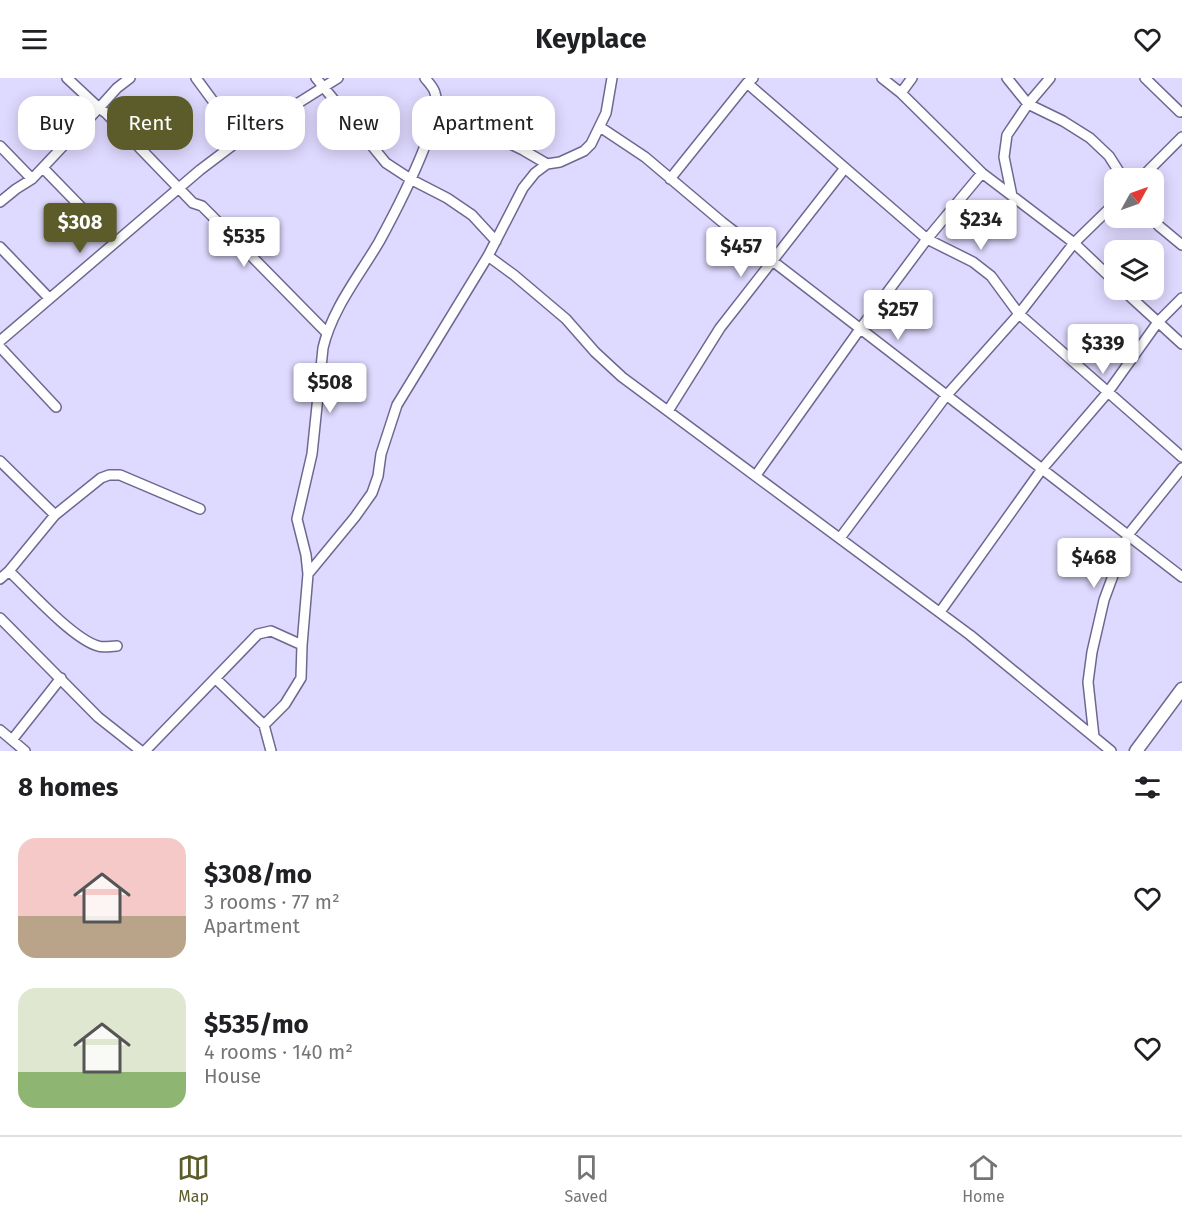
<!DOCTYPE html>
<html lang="en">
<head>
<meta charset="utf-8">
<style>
  body { margin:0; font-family:"Fira Sans",sans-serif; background:#f6f6f6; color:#202124; height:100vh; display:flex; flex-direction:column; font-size:22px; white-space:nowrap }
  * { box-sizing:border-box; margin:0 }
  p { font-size:20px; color:#757577 }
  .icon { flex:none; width:33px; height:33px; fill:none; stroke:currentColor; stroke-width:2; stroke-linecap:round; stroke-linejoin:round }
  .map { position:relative; height:673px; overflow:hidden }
  .drawer { display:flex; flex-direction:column; background:#fff; flex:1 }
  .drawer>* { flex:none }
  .top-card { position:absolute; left:18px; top:18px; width:600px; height:54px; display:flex; gap:12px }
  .needle { width:39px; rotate:50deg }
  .buttons { position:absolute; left:1104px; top:90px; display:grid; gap:12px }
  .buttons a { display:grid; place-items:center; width:60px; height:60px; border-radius:12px; background:#fff; box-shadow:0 3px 15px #0003; font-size:30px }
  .price { position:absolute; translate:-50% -51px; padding:0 14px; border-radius:6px; background:#fff; color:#222; font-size:20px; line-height:39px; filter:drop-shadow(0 2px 3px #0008) }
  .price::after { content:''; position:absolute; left:50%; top:36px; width:18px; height:14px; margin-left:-9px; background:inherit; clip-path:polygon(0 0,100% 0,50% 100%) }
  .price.selected { background:#5b5c2a; color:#fff }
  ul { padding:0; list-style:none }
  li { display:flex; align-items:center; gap:18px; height:150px; padding:0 18px }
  li span { display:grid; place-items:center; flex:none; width:168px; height:120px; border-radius:18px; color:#555 }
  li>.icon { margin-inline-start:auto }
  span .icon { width:72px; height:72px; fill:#fffc; stroke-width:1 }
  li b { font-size:26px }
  h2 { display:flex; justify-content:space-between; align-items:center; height:72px; padding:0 18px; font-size:26px }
  .pill { padding:0 21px; border-radius:18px; background:#fff; box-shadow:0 3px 15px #0003; font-size:21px; line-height:54px }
  .pill.selected { background:#5b5c2a; color:#fff }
  header { display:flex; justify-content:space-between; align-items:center; height:78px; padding:0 18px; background:#fff; font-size:27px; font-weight:700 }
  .menu { display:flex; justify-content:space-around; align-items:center; height:84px; border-top:2px solid #e0e0e0; background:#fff; font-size:16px; color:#757577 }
  .menu a { display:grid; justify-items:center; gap:3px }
  .menu .selected { color:#5b5c2a }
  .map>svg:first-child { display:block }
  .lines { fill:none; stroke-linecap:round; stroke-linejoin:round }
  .minor-casing { stroke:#6e6891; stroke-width:12 }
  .tertiary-casing { stroke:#6e6891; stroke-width:15 }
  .minor { stroke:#fff; stroke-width:9 }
  .tertiary { stroke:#fff; stroke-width:12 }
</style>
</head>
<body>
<header><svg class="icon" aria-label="menu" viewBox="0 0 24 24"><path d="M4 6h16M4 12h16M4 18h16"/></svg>Keyplace<svg class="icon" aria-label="heart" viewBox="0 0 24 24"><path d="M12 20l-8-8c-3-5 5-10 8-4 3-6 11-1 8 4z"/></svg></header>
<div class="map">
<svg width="1182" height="673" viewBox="0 0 1182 673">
  <rect width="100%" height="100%" fill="#ded9fe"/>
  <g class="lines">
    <g class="minor-casing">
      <path id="minor" d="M67,0L99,30L117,10L130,0
        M196,0L241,61
        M316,0L386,85L412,102L447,120L472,137L496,163
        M882,0L901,15L982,95L1074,165L1114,203
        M1007,0L1028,26L1063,43L1090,60L1109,78L1123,100
        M1145,0L1180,34
        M747,5L927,161L973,184L991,198L1019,236L1182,379
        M901,15L912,0
        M437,31L523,72L547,86
        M600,49L645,79L722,144L1182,499
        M0,68L32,101
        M43,90L115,164
        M1141,100L1182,59
        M670,101L747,5L753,0
        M1012,118L1004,79L1007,57L1028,26L1050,0
        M0,124L16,111L32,101L99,30L106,35L193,125L202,128L211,137L327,255
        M1152,140L1159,148L1182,167
        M0,169L49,220
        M488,178L514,197L566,241L595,274L622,299L970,557L1111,673
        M1123,212L1182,266
        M0,263L200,92L241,61L338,0
        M0,269L56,329
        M668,333L720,250L845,90
        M0,383L55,437
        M756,397L860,251L927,161L982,95
        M840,460L946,318L1019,236L1074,165L1114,126
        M9,493C29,512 73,561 98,568C103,570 111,568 117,568
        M308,496L355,439L372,415L378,398L381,376L397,327L488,178L523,110L535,95L547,86L560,84L584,73L591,66L606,35L612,0
        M0,501L9,493L55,437L101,400L109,397H120L200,431
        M940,534L1042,391L1108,314L1158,244L1182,220
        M0,540L98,639L141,673
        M216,601L264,647
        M0,652L25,673
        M1094,659L1088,604L1092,574L1104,522L1128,457L1182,390
        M12,662L61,600
        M145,673L258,556L271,553L302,567
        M271,673L264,647L285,626L301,600L302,567L308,496L306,477L297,441L312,376L323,270C332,231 359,198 379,164C396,133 412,101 425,68C432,52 441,33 435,15C434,10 428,4 425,0"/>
    </g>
    <g class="tertiary-casing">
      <path id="tertiary" d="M1136,673L1182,611"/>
    </g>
    <use href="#minor" class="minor"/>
    <use href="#tertiary" class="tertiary"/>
  </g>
</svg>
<div class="buttons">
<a><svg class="needle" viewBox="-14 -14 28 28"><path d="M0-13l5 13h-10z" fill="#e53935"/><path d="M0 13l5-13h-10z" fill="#757577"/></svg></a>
<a><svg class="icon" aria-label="layers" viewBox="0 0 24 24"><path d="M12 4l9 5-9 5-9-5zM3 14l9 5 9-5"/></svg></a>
</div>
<b class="price" style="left:981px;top:173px">$234</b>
<b class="price selected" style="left:80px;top:176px">$308</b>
<b class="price" style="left:244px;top:190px">$535</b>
<b class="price" style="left:741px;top:200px">$457</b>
<b class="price" style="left:898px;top:263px">$257</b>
<b class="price" style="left:1103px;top:297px">$339</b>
<b class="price" style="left:330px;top:336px">$508</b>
<b class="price" style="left:1094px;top:511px">$468</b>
<div class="top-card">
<a class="pill">Buy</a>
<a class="pill selected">Rent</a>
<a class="pill">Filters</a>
<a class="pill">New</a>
<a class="pill">Apartment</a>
</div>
</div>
<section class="drawer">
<h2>8 homes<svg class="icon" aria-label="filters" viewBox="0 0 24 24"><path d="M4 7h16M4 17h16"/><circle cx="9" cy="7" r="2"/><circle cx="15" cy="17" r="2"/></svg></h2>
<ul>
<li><span style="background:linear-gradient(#f6c9c9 65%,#b9a48a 0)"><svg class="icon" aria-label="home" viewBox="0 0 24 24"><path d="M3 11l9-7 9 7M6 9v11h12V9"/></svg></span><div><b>$308/mo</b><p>3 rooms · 77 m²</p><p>Apartment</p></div><svg class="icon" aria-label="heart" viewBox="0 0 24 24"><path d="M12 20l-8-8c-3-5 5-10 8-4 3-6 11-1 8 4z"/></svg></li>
<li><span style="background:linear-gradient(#dfe7d0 70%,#8fb573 0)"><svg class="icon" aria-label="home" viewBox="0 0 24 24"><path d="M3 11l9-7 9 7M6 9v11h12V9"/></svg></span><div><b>$535/mo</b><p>4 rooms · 140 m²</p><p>House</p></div><svg class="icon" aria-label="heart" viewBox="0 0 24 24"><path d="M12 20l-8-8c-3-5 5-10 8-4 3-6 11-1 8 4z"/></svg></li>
</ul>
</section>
<nav class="menu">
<a class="selected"><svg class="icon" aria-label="map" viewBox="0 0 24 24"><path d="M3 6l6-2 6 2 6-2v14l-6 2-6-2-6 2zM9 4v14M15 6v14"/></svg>Map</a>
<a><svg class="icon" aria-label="saved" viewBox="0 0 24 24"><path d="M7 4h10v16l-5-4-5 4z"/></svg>Saved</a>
<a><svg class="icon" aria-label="home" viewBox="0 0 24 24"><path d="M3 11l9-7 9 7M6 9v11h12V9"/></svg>Home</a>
</nav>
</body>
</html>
